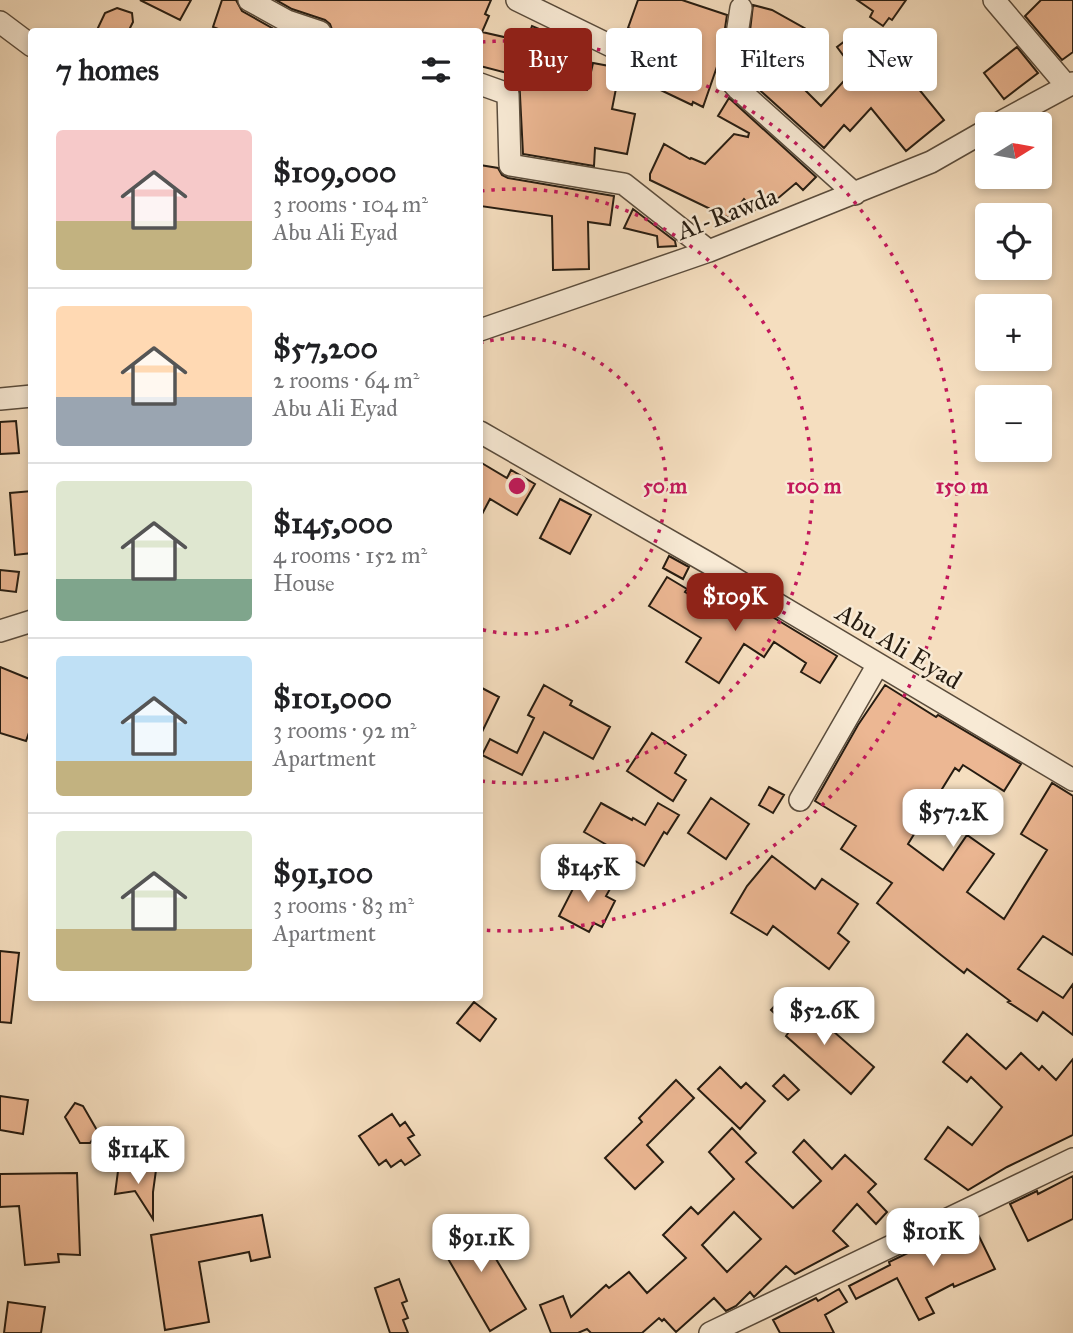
<!DOCTYPE html>
<html lang="en">
<head>
<meta charset="utf-8">
<style>
  body { margin:0; font-family:"IM FELL Great Primer",serif; background:#f6f6f6; color:#202124; height:100vh; display:flex; flex-direction:column; font-size:26px; white-space:nowrap }
  * { box-sizing:border-box; margin:0 }
  p { font-size:23px; color:#757577 }
  .icon { flex:none; width:38px; height:38px; fill:none; stroke:currentColor; stroke-width:2; stroke-linecap:round; stroke-linejoin:round }
  .map { position:relative; flex:1; overflow:hidden }
  .sheet { position:absolute; left:28px; top:28px; width:455px; height:973px; display:flex; flex-direction:column; background:#fff; border-radius:7px; box-shadow:0 4px 10px #0003 }
  .sheet>* { flex:none }
  .top-card { position:absolute; left:504px; top:28px; width:464px; height:63px; display:flex; gap:14px }
  .needle { width:46px; rotate:79deg }
  .controls { position:absolute; left:975px; top:112px; display:grid; gap:14px }
  .controls a { display:grid; place-items:center; width:77px; height:77px; border-radius:7px; background:#fff; box-shadow:0 4px 10px #0003; font-size:35px }
  .price { position:absolute; translate:-50% -60px; padding:0 16px; border-radius:14px; background:#fff; color:#222; font-size:23px; line-height:46px; filter:drop-shadow(0 2px 4px #0008) }
  .price::after { content:''; position:absolute; left:50%; top:42px; width:21px; height:16px; margin-left:-10px; background:inherit; clip-path:polygon(0 0,100% 0,50% 100%) }
  .price.selected { background:#8f2418; color:#fff }
  ul { padding:0; list-style:none }
  li { display:flex; align-items:center; gap:21px; height:175px; padding:0 28px }
  li+li { border-top:2px solid #e0e0e0 }
  li span { display:grid; place-items:center; flex:none; width:196px; height:140px; border-radius:7px; color:#555 }
  li>.icon { margin-inline-start:auto }
  span .icon { width:84px; height:84px; fill:#fffc; stroke-width:1 }
  li b { font-size:30px }
  h2 { display:flex; justify-content:space-between; align-items:center; height:84px; padding:0 28px; font-size:30px }
  .chip { padding:0 24px; border-radius:7px; background:#fff; box-shadow:0 4px 10px #0003; font-size:24px; line-height:63px }
  .chip.selected { background:#8f2418; color:#fff }
  .map>svg:first-child { display:block }
  .building { fill:#ecb793; stroke:#261c11; stroke-width:2; fill-rule:evenodd }
  .lines { fill:none; stroke-linecap:round; stroke-linejoin:round }
  .minor-casing { stroke:#5a4c3c; stroke-width:24 }
  .minor { stroke:#f8ead5; stroke-width:21 }
  .ring { fill:none; stroke:#c2185b; stroke-width:3.5; stroke-dasharray:3.5 7 }
  .labels { text-anchor:middle; stroke-width:5; stroke-linejoin:round; paint-order:stroke }
  .street-label { font-size:26px; fill:#261c11; stroke:#f8ead5 }
  .centre { fill:#c2185b; stroke:#f8ead5; stroke-width:3.5 }
  .ring-label { font-size:21px; text-anchor:middle; font-weight:bold; fill:#c2185b; stroke:#f8ead5; stroke-width:5; stroke-linejoin:round; paint-order:stroke }
</style>
</head>
<body>
<div class="map">
<svg width="1073" height="1333" viewBox="0 0 1073 1333">
  <rect width="100%" height="100%" fill="#f5debf"/>
  <filter id="stains"><feTurbulence type="fractalNoise" baseFrequency=".00286" numOctaves="4"/><feColorMatrix values="0 0 0 0 .2 0 0 0 0 .09 0 0 0 0 .02 0 0 0 .5 -.17"/></filter>
  <radialGradient id="worn" r=".72"><stop offset=".6" stop-color="#630" stop-opacity="0"/><stop offset="1" stop-color="#630" stop-opacity=".3"/></radialGradient>
  <path class="building" d="M140,0H191L180,20Z
    M222,0H236L242,11L279,32H226L213,27Z
    M276,0H491L485,14L489,16L482,32L526,42L532,26L559,37L541,85L587,90L593,63L620,68L612,109L635,114L627,154L595,148L594,166L523,154L519,76L480,66V32H333L330,24L325,20L292,9Z
    M638,0H682L727,15L721,55L703,107L693,102L692,105L650,85L654,77L662,70V60L670,43L628,28Z
    M857,0H906L892,20L889,18L883,26L870,17L873,11Z
    M1041,0H1073V52L1062,60L1025,16Z
    M753,5L772,10L822,38L798,83L821,106L854,70L837,47L849,38L885,88L905,72L944,120L906,151L871,108L850,131L844,125L824,148L744,76L764,44L749,40Z
    M117,8L132,13L133,22L128,32H96L105,13Z
    M1017,47L1038,73L1004,99L984,73Z
    M729,98L816,177L803,190L796,183L776,200L754,210L744,199L729,218L650,180V174L664,144L690,159L691,158L705,164L734,134L748,137L749,133L718,116Z
    M480,165L498,168L502,175L508,178L614,196L610,225L588,222L589,269L553,270L552,216L480,206Z
    M633,209L675,241L676,246L658,247L657,236L624,228Z
    M16,421L19,453L0,454V422Z
    M480,462L507,478L511,470L535,484L517,515L490,499L480,518Z
    M32,491V553L15,555L10,493Z
    M560,499L591,515L570,554L540,538Z
    M669,556L689,567L683,579L663,568Z
    M0,570L19,572L16,592L0,590Z
    M667,577L687,589L685,592L719,613L730,597L758,615L761,610L837,656L820,683L801,672L806,663L774,642L764,657L744,644L719,683L686,662L701,638L649,606Z
    M0,667L32,680V724L26,741L0,733Z
    M544,685L572,701L570,705L610,727L593,759L544,732L522,775L482,755L490,739L517,753L534,718L528,715Z
    M885,685L936,717L938,715L1021,764L1004,791L963,765L959,771L955,768L908,844L943,870L967,835L994,854L967,892L1004,919L1047,850L1021,834L1052,783L1073,796V955L1043,936L1018,969L1063,998L1073,984V1035L1043,1012L1037,1021L1008,1002L1010,1001L967,969L964,973L941,955L877,903L892,883L841,849L856,826L815,801L858,725Z
    M480,687L499,697L480,736Z
    M652,733L686,755L675,773L686,780L673,801L627,771Z
    M769,787L784,795L773,813L759,805Z
    M711,798L749,824L726,859L688,833Z
    M601,803L632,820L633,818L645,825L658,803L679,815L667,834L664,832L644,866L584,832Z
    M772,856L815,889L822,879L858,904L838,933L849,942L829,969L773,926L767,935L731,913L747,886Z
    M581,873L610,889L606,896L615,901L602,927L594,923L589,932L559,916Z
    M0,951L19,953L11,1023L0,1022Z
    M782,998L802,1017L808,1009L874,1067L851,1094L786,1036L791,1029L771,1010Z
    M474,1002L496,1019L480,1041L457,1023Z
    M967,1034L1006,1069L1021,1053L1039,1070L1042,1066L1056,1080L1073,1059V1135L1007,1167L968,1190L925,1159L948,1127L972,1145L1002,1107L971,1077L967,1082L943,1062Z
    M720,1067L741,1088L746,1083L765,1101L740,1129L698,1089Z
    M784,1075L799,1090L788,1100L773,1086Z
    M676,1080L694,1098L647,1145L663,1162L635,1189L605,1158L642,1122L639,1118Z
    M0,1096L28,1100L23,1134L0,1130Z
    M75,1103L83,1106L98,1132L90,1143H80L65,1117Z
    M392,1114L400,1126L405,1122L414,1135L408,1138L420,1155L405,1165L401,1160L391,1167L386,1160L379,1165L359,1136Z
    M732,1128L756,1153L746,1162L793,1208L821,1181L793,1152L804,1140L832,1169L845,1155L876,1184L868,1192L887,1212L876,1224L857,1204L833,1231L848,1246L795,1274L786,1266L754,1297L750,1292L736,1306L726,1311L714,1298L676,1332L664,1319L662,1321L659,1318L642,1333H591L587,1329L578,1333H551L540,1305L563,1296L571,1317L606,1285L609,1288L629,1272L647,1293L686,1258L663,1235L691,1207L698,1214L734,1179L709,1152ZM734,1212L761,1239L727,1272L702,1245Z
    M156,1170L153,1192V1219L135,1191L115,1194L118,1171Z
    M77,1173L80,1255L58,1254L59,1262L25,1265L19,1206L0,1207V1174Z
    M1073,1176V1219L1028,1241L1010,1204L1037,1191L1038,1194Z
    M262,1215L270,1257L251,1261L249,1252L199,1262L209,1322L165,1330L151,1235Z
    M469,1218L476,1230L478,1229L526,1309L490,1331L436,1238Z
    M972,1222L995,1269L954,1287L953,1284L926,1298L934,1313L919,1320L897,1278L856,1299L849,1286L890,1265L889,1262Z
    M399,1279L407,1301L402,1303L408,1318L403,1320L408,1333H390L375,1288Z
    M839,1289L847,1302L825,1315L834,1333H780L773,1320L816,1298L818,1301Z
    M8,1302L45,1307L41,1333H4Z"/>
  <g class="lines">
    <g class="minor-casing">
      <path id="minor" d="M249,0L287,21L320,32
        M517,0L650,65
        M994,0L1066,85
        M741,8L730,80L738,89L855,194
        M0,22L32,46
        M480,84L508,94L510,165L624,184L709,251
        M997,124L1073,83
        M480,330L709,251L931,162L987,130
        M0,399L32,396
        M480,432L710,564L1073,780
        M0,631L32,621
        M800,800L877,666
        M710,1333L1073,1159"/>
    </g>
    <use href="#minor" class="minor"/>
  </g>
  <g class="ring">
    <path d="M480 343A148 148 0 1 1 480 629"/>
    <path d="M481 191A297 297 0 1 1 481 781"/>
    <path d="M482 42A445 445 0 1 1 482 930"/>
  </g>
  <g class="labels">
    <g class="street-label">
      <text transform="translate(727 213) rotate(-21)" y="9">Al-Rawda</text>
      <text transform="translate(899 646) rotate(31)" y="9">Abu Ali Eyad</text>
    </g>
  </g>
  <circle cx="517" cy="486" r="10" class="centre"/>
  <g class="ring-label">
    <text x="665" y="493">50 m</text>
    <text x="814" y="493">100 m</text>
    <text x="962" y="493">150 m</text>
  </g>
  <rect width="100%" height="100%" filter="url(#stains)"/>
  <rect width="100%" height="100%" fill="url(#worn)"/>
</svg>
<div class="controls">
<a><svg class="needle" viewBox="-14 -14 28 28"><path d="M0-13l5 13h-10z" fill="#e53935"/><path d="M0 13l5-13h-10z" fill="#757577"/></svg></a>
<a><svg class="icon" aria-label="locate" viewBox="0 0 24 24"><circle cx="12" cy="12" r="6"/><path d="M12 2v4M12 18v4M2 12h4M18 12h4"/></svg></a>
<a>+</a>
<a>−</a>
</div>
<b class="price selected" style="left:735px;top:633px">$109K</b>
<b class="price" style="left:953px;top:849px">$57.2K</b>
<b class="price" style="left:588px;top:904px">$145K</b>
<b class="price" style="left:824px;top:1047px">$52.6K</b>
<b class="price" style="left:138px;top:1186px">$114K</b>
<b class="price" style="left:933px;top:1268px">$101K</b>
<b class="price" style="left:481px;top:1274px">$91.1K</b>
<div class="top-card">
<a class="chip selected">Buy</a>
<a class="chip">Rent</a>
<a class="chip">Filters</a>
<a class="chip">New</a>
</div>
<section class="sheet">
<h2>7 homes<svg class="icon" aria-label="filters" viewBox="0 0 24 24"><path d="M4 7h16M4 17h16"/><circle cx="9" cy="7" r="2"/><circle cx="15" cy="17" r="2"/></svg></h2>
<ul>
<li><span style="background:linear-gradient(#f6c9c9 65%,#c2b280 0)"><svg class="icon" aria-label="home" viewBox="0 0 24 24"><path d="M3 11l9-7 9 7M6 9v11h12V9"/></svg></span><div><b>$109,000</b><p>3 rooms · 104 m²</p><p>Abu Ali Eyad</p></div></li>
<li><span style="background:linear-gradient(#ffd9b3 65%,#9aa5b1 0)"><svg class="icon" aria-label="home" viewBox="0 0 24 24"><path d="M3 11l9-7 9 7M6 9v11h12V9"/></svg></span><div><b>$57,200</b><p>2 rooms · 64 m²</p><p>Abu Ali Eyad</p></div></li>
<li><span style="background:linear-gradient(#dfe7d0 70%,#7fa58c 0)"><svg class="icon" aria-label="home" viewBox="0 0 24 24"><path d="M3 11l9-7 9 7M6 9v11h12V9"/></svg></span><div><b>$145,000</b><p>4 rooms · 152 m²</p><p>House</p></div></li>
<li><span style="background:linear-gradient(#bfe0f5 75%,#c2b280 0)"><svg class="icon" aria-label="home" viewBox="0 0 24 24"><path d="M3 11l9-7 9 7M6 9v11h12V9"/></svg></span><div><b>$101,000</b><p>3 rooms · 92 m²</p><p>Apartment</p></div></li>
<li><span style="background:linear-gradient(#dfe7d0 70%,#c2b280 0)"><svg class="icon" aria-label="home" viewBox="0 0 24 24"><path d="M3 11l9-7 9 7M6 9v11h12V9"/></svg></span><div><b>$91,100</b><p>3 rooms · 83 m²</p><p>Apartment</p></div></li>
</ul>
</section>
</div>
</body>
</html>
